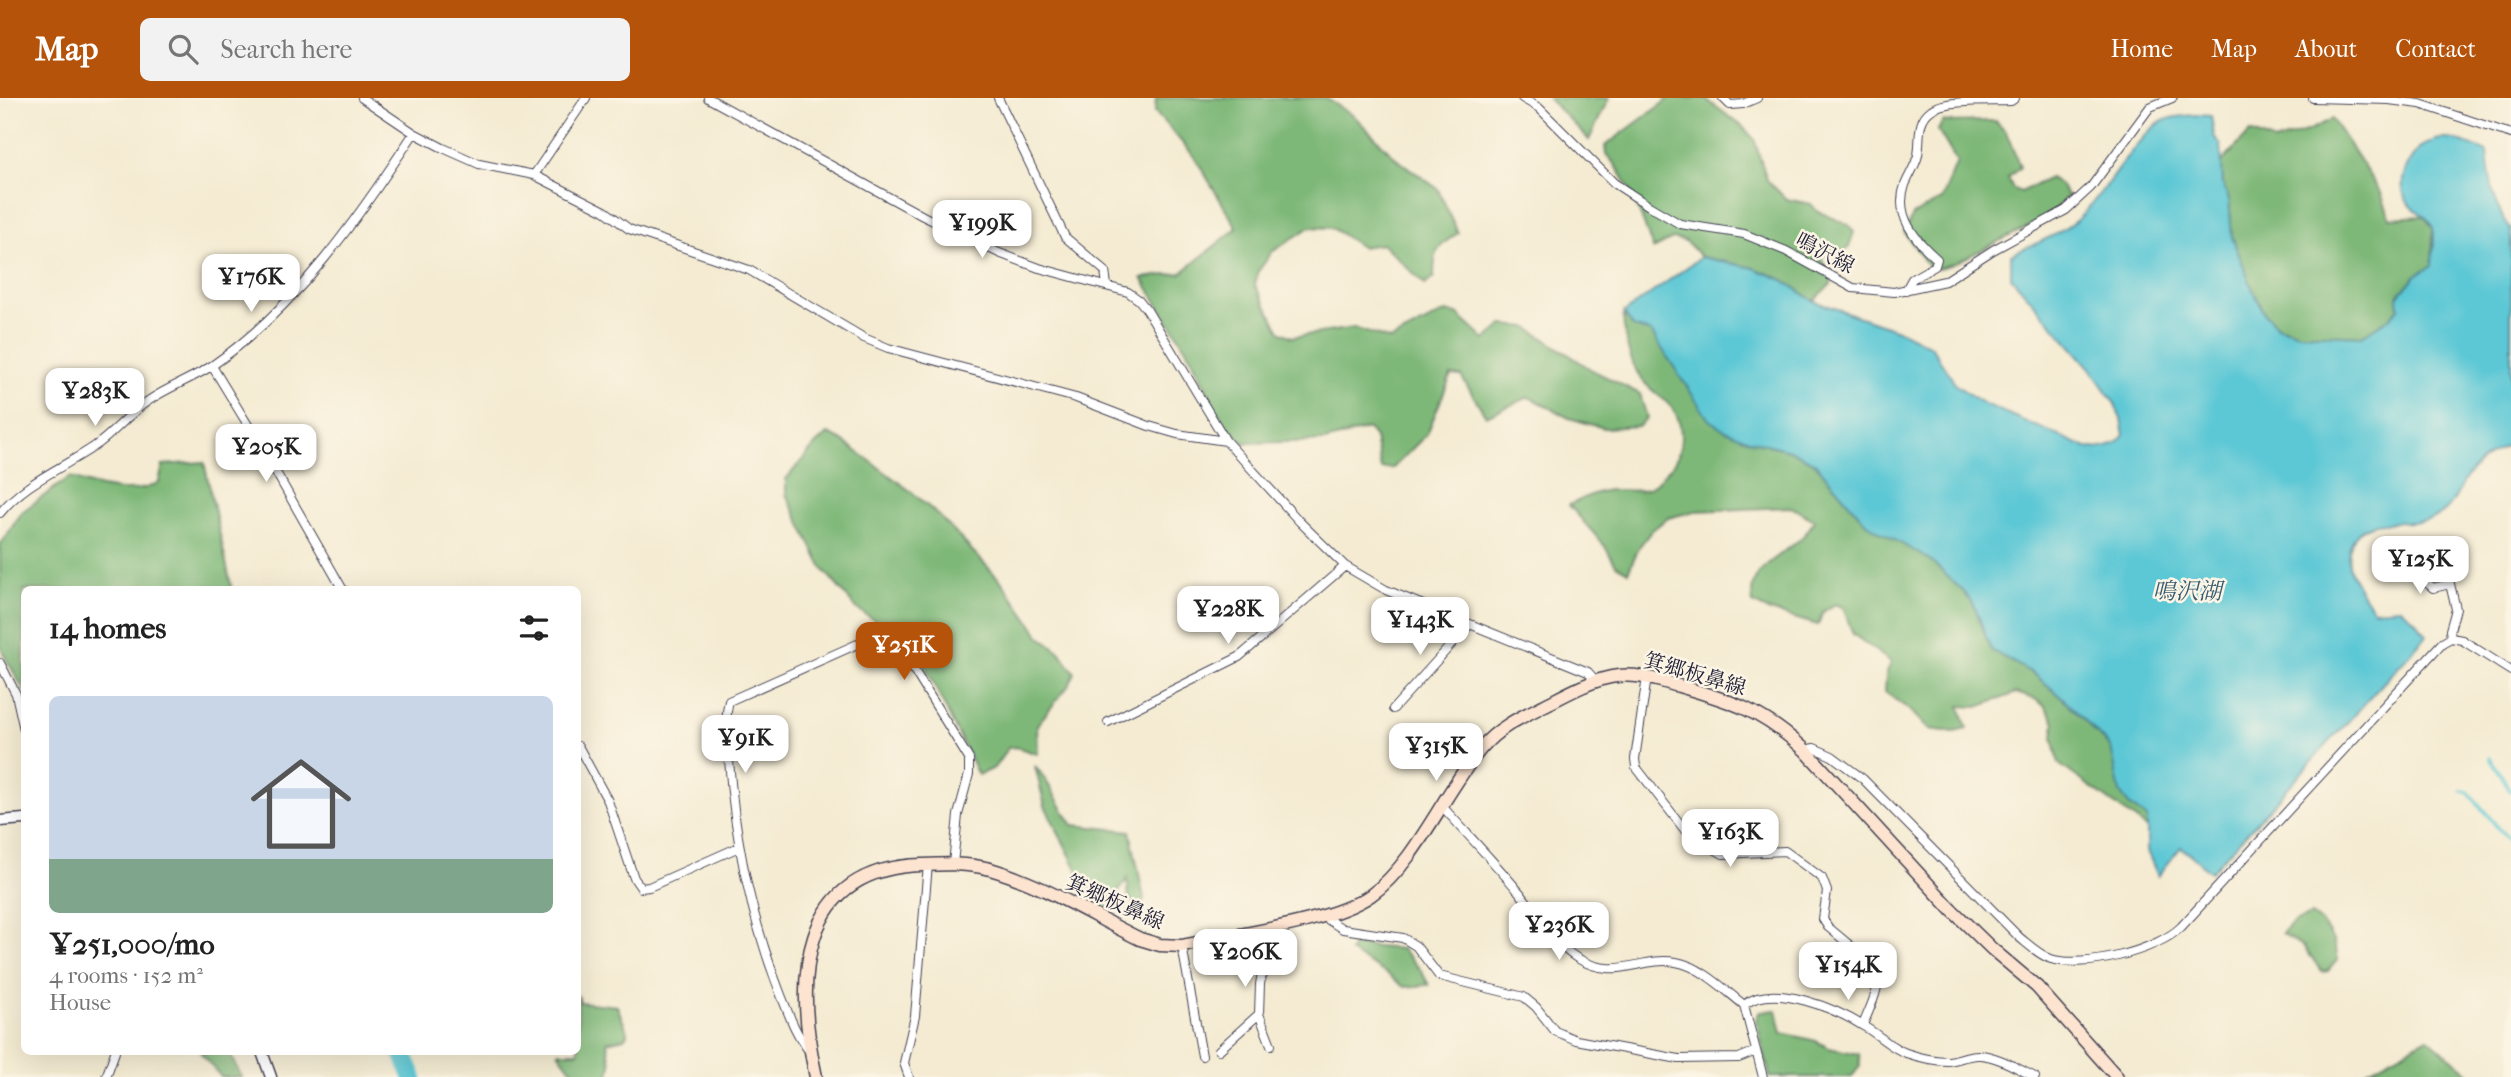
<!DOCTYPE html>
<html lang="en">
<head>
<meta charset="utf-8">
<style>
  body { margin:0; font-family:"IM FELL French Canon","Noto Serif JP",serif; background:#f2f2f2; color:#222; height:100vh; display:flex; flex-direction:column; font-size:26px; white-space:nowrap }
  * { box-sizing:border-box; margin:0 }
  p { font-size:23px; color:#767676 }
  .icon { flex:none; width:38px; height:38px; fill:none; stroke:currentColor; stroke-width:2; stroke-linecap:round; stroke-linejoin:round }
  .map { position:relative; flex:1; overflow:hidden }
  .drawer { position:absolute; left:21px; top:488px; width:560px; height:469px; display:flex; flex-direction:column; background:#fff; border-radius:10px; box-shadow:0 7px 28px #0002 }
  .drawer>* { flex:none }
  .price { position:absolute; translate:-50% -60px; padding:0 16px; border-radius:14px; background:#fff; color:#222; font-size:23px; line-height:46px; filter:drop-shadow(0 2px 4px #0008) }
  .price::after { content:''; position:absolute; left:50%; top:42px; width:21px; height:16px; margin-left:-10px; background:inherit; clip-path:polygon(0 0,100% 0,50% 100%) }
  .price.active { background:#b45309; color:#fff }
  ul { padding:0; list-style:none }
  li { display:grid; align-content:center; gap:14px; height:371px; padding:0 28px }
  li span { display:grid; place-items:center; height:217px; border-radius:10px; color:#555 }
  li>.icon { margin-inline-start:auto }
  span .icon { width:126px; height:126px; fill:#fffc; stroke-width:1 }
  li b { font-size:30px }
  h2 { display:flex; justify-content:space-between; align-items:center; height:84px; padding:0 28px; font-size:30px }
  header { display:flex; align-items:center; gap:42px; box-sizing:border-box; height:98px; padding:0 35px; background:#b45309; color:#fff }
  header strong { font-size:33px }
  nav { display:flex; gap:38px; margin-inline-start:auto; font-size:24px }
  .search { width:490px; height:63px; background:#f2f2f2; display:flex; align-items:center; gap:18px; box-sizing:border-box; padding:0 24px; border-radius:10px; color:#767676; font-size:26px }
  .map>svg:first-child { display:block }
  .forest { fill:#7eb878; stroke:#506d5a; stroke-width:2 }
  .water { fill:#5dc8d5; stroke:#407588; stroke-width:2 }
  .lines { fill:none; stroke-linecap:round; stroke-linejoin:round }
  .stream { stroke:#5dc8d5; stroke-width:3.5 }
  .river { stroke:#5dc8d5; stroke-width:19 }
  .minor-casing { stroke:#424052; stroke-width:10 }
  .tertiary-casing { stroke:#424052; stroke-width:13 }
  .secondary-casing { stroke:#424052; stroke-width:15 }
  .minor { stroke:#fff; stroke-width:8 }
  .tertiary { stroke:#fff; stroke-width:10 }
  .secondary { stroke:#fde4d0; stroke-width:12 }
  .labels { text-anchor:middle; stroke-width:5; stroke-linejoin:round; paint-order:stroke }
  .street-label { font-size:21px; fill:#22223b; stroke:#fcf5e5 }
  .water-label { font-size:23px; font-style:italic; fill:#375c71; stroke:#fcf5e5 }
</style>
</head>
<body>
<header>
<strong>Map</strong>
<div class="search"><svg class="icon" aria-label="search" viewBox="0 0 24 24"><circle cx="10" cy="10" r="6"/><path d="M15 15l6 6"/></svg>Search here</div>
<nav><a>Home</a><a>Map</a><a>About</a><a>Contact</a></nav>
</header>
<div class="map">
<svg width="2511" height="979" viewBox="0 0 2511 979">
  <rect width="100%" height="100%" fill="#fcf5e5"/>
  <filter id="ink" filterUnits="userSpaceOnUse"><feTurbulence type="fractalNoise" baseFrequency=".0143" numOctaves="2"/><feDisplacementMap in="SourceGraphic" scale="14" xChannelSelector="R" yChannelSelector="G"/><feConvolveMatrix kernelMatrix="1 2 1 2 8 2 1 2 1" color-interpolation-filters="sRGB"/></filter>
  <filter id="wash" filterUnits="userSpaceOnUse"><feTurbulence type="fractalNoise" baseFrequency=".00686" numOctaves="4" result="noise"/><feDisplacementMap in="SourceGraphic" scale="28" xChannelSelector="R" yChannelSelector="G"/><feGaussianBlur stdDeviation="1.57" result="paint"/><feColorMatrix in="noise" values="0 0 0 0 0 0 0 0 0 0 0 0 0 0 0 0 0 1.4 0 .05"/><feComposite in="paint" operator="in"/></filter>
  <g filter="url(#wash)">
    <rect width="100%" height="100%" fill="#f4ebd2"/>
    <path class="forest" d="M1156,0H1326L1354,18L1398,62L1438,91L1458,135C1436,150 1434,152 1434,179L1425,187L1383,146L1361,149L1332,130L1310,129L1272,154L1257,175L1255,187L1280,233L1292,239L1354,230L1391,242L1445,214L1457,216L1485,242L1503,227L1527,229L1592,272L1640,296L1647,320L1639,328L1604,330L1569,320L1529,299L1486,318L1461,278L1451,277L1427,336L1393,370L1381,371L1375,340L1368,331L1325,343L1244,345L1221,321L1191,259L1142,180L1181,175L1237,130L1194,58L1155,14Z
      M1548,0H1609L1589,42Z
      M1670,0H1704L1742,28L1754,41L1767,82L1786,101L1811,106L1817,113L1849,127L1854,134L1849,149L1843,155L1819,157L1832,179L1831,186L1814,203L1783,182L1754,170L1701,159L1686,143L1672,141L1653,151C1641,118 1630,81 1606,56L1605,48Z
      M2332,21L2381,95L2390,120L2424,118L2433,130L2432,168L2415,178L2398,198L2399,210L2387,222L2362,238L2299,235L2277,228L2265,216L2252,190L2232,139L2229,101L2223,87L2221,65L2250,34L2275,44L2312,31Z
      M1995,23L2006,34L2020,69L2008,80L2013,91L2021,94L2050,80L2059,86L2068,98L2050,118L1953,166L1938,170L1929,169L1904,134L1913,117L1942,101L1957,64L1938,32L1943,24Z
      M1624,215L1633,229L1651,233L1749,342L1790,352L1815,365L1867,426L1930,462L1965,495L1976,512L1991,552L2034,576L2063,600L2111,650L2129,707L2147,720L2151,733L2059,666L2053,639L2055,624L2045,608L2035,601L2016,595L1978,609L1960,608L1967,631L1954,634L1928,631L1911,613L1885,594L1886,577L1891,564L1853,536L1843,509L1835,506L1823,514L1818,527L1767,512L1753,505C1744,461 1799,458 1814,422L1791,409L1695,413L1668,420L1652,432L1639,449L1628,474L1616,467L1604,447L1569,407C1580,402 1592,395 1604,393C1617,390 1635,395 1647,391C1656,387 1664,376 1671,369C1678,360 1681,352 1681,340C1682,300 1650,301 1636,272C1628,256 1622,232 1624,215Z
      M828,336L841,342L869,362L913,395L939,418L1001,483L1040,538L1060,554L1075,575L1069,587L1037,627L1038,656L1016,649L1008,650L994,670L978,677L923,564L910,545L857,511L823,471L786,396V381L816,346Z
      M204,364L232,492H24V592L4,557L0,546V447L22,414L70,379C95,389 135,400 159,384L163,367Z
      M1035,668C1051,686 1059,708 1073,727L1130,733L1144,800L1140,810L1129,801L1127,781L1113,802L1105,818L1091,814L1080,777L1045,708Z
      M2311,817C2328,827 2335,843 2338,861L2328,873L2322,874L2304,849L2282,835L2294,824Z
      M1353,847L1402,851L1420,871L1429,887L1404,889L1387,876L1350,854Z
      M578,897L580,904L617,908L628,935L624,940L607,944L611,966L609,979H577L558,954H578Z
      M1777,912L1782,935L1816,943L1829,950L1859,956L1860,967L1852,979H1770L1756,921L1760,913Z
      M2428,940L2474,979H2356Z
      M200,954H228L242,979H221Z"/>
    <path class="water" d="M2195,17L2211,18L2214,38L2221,47L2223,87L2229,101L2232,139L2252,190L2265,216L2277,228L2299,235L2362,238L2387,222L2399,210L2398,199L2415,178L2432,168C2432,157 2436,141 2433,130C2430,118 2413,113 2407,103C2392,79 2418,39 2446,41C2459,41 2474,49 2487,54C2489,80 2494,110 2511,132V346C2494,354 2479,361 2468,377C2459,390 2454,408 2440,417C2415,434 2366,411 2352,444C2340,470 2360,490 2373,512L2400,510L2413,520L2427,537L2211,774L2181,749L2158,778L2147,753V720L2129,707L2120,695L2111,650L2063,600L2034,576L1991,552L1976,512L1965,495L1930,462L1867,426L1815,365L1790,352L1749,342L1725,332L1709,322L1651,234L1633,229L1624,215L1701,159L1754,170L1783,182L1814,203L1901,233L1931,248L1956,287L1982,305L2087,350C2103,351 2114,350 2124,337L2121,321L2115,306L2090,270L2011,179V157C2033,146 2060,137 2078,121C2104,97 2137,36 2163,23C2173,18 2184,18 2195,17Z"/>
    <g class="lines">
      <path class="stream" d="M2490,660L2511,693
        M2462,693L2468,694L2511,745"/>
      <path class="river" d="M402,954L413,979"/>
    </g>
  </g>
  <g filter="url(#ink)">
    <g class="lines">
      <g class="minor-casing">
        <path id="minor" d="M362,0L414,35L443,50L479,66L534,77L605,113L629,131L749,172L864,240L888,250L1076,300L1149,328L1177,336L1226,343
          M708,0L923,118L999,155L1039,170L1128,194L1139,202L1147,212L1226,343L1300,424L1345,468L1386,492L1588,574L1596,583
          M998,0L1065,139L1105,173L1107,187
          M1522,0L1539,10L1614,85L1649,108L1680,126L1744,136L1786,153L1853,190L1894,194L1945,183L1993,152L2066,112L2091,89L2150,9L2172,0
          M1723,0L1730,7L1743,6L1757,0
          M2313,0L2389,2L2420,6L2511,36
          M534,77L586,0
          M1906,192L1912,181L1935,168L1937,161C1915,142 1894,117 1905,87C1909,77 1916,67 1918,57C1921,41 1916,23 1931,12C1945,1 1992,4 2011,3L2015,0
          M212,268L265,355L343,492
          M0,415C25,384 63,370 95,348C114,335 128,316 148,303C168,289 192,281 213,267C298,208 358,120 414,35
          M2443,457L2456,511L2450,532L2451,540
          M2401,463L2433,490L2450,486
          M0,565L16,596L24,632
          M1647,579L1635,661L1636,669L1684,731L1696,740L1723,756L1785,753L1822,780L1827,793L1823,821L1828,829L1876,869C1883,887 1869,911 1863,927
          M1393,611L1470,526
          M1108,624L1239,559L1345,468
          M578,648L608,703L634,780L641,790L649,789L739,749
          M1805,652L1814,650L1832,658L1863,681L2019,839C2029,847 2039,857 2051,861C2084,871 2156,853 2181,829L2442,545L2451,540L2462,542L2511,573
          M1441,707C1467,736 1495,765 1520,795C1538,817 1552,845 1577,860C1617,884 1640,858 1676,864C1701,868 1725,892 1744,907
          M1322,818L1343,831L1403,840L1416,848L1439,878L1524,899L1536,909L1555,933L1576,942L1679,961L1739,960L1756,953
          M1182,848L1202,958
          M1271,947L1259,916L1260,886L1271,829
          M1219,952L1259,916
          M810,954C796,937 789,917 781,897C751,821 735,743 729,662C728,644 724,621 729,603L889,532L969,661V676L958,717L953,766
          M106,979L115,954
          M909,979L904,965L915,918L928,766
          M1763,979L1744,907C1773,883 1838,912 1865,929C1879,937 1891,950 1906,955C1918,959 1936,963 1948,963C1959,962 1969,956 1980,957C1998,958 2018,971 2035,979"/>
      </g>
      <g class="tertiary-casing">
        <path id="tertiary" d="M0,723L24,721
          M262,954L271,979"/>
      </g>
      <g class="secondary-casing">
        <path id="secondary" d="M816,979C795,885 797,770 922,767C945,766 968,765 990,771C1042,786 1091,817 1140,841L1160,847L1182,848C1232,837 1332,825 1371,797C1416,765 1445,692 1482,649C1498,630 1521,619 1543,608C1565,597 1587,584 1611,579C1635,574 1657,582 1679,588C1734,604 1761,612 1805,652L1952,812L1992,851L2037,889L2117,979"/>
      </g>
      <use href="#minor" class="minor"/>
      <use href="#tertiary" class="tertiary"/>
      <use href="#secondary" class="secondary"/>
    </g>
  </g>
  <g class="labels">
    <g class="street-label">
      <text transform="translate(1825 155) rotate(28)" y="7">鳴沢線</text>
      <text transform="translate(1695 576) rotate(16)" y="7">箕郷板鼻線</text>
      <text transform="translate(1115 804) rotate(24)" y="7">箕郷板鼻線</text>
    </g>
    <g class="water-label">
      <text x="2187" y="501">鳴沢湖</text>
    </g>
  </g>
</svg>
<b class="price" style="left:982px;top:162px">¥199K</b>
<b class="price" style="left:251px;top:216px">¥176K</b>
<b class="price" style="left:95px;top:330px">¥283K</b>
<b class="price" style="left:266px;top:386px">¥205K</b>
<b class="price" style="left:2420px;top:498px">¥125K</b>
<b class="price" style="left:1228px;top:548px">¥228K</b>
<b class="price" style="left:1420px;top:559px">¥143K</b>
<b class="price active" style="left:904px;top:584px">¥251K</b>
<b class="price" style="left:745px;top:677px">¥91K</b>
<b class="price" style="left:1436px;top:685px">¥315K</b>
<b class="price" style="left:1730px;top:771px">¥163K</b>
<b class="price" style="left:1559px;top:864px">¥236K</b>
<b class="price" style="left:1245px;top:891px">¥206K</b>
<b class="price" style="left:1848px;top:904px">¥154K</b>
<section class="drawer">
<h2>14 homes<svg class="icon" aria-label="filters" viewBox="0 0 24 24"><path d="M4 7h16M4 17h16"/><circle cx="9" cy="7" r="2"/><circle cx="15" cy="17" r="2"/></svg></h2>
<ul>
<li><span style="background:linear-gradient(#c9d6e8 75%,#7fa58c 0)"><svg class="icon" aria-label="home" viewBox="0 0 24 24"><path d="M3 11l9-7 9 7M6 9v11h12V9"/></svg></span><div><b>¥251,000/mo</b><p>4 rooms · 152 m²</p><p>House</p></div></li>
</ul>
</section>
</div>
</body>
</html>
